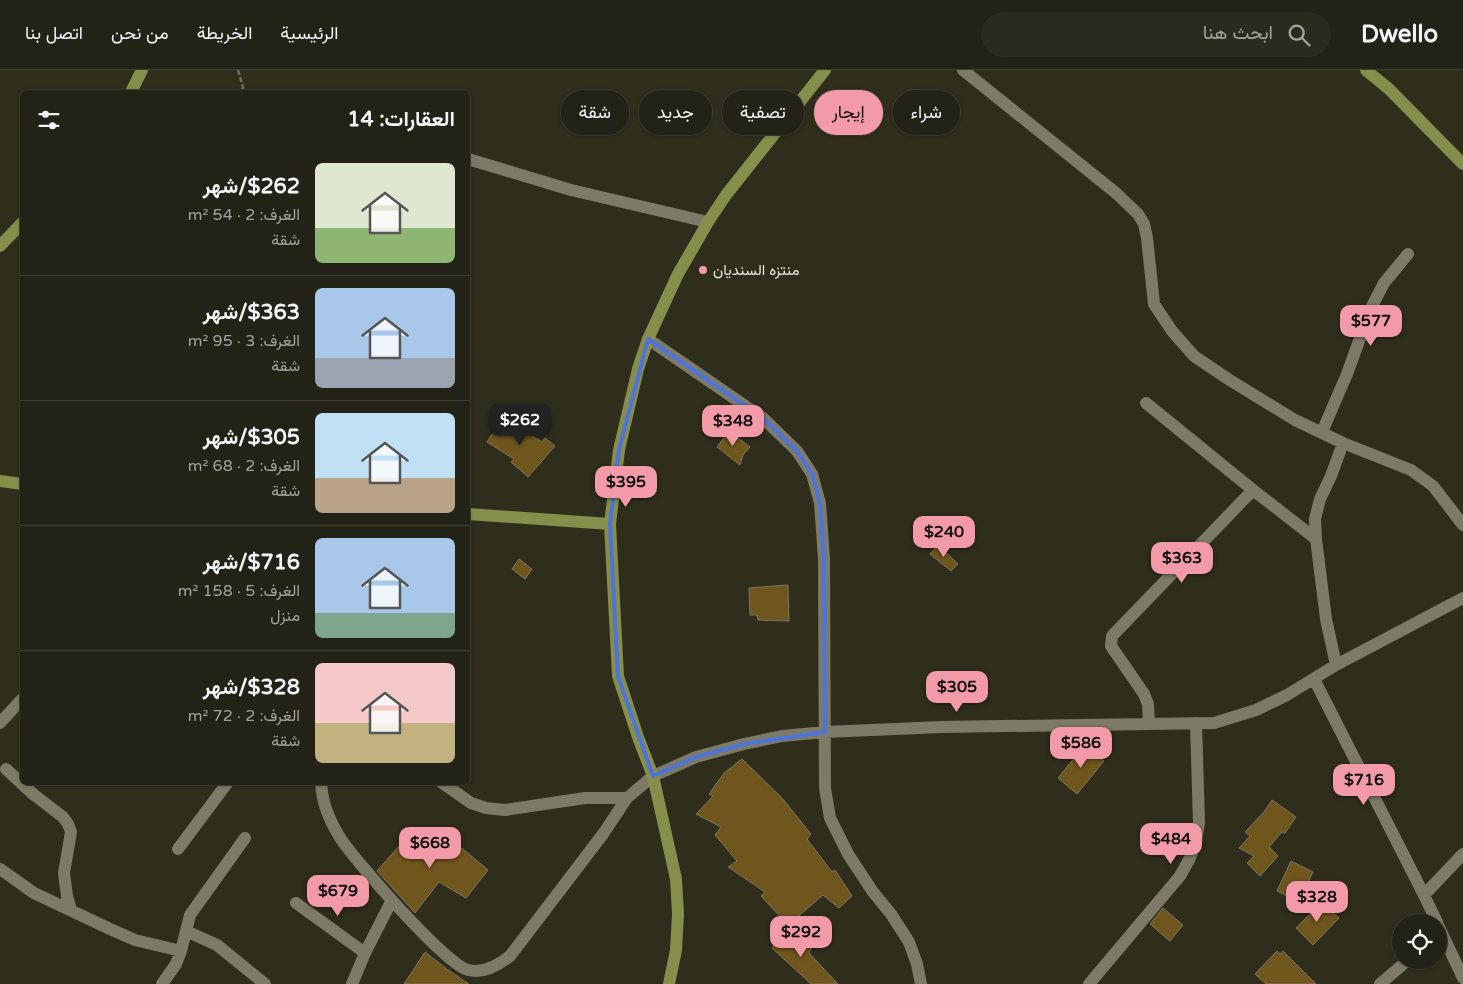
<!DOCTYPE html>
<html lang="ar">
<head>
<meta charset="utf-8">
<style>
  body { margin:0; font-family:"Varela Round",Vazirmatn,sans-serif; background:#2b2a1f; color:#f1f3f6; direction:rtl; height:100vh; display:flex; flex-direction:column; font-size:19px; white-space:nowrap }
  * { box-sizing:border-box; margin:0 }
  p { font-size:16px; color:#a3a4a1 }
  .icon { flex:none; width:28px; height:28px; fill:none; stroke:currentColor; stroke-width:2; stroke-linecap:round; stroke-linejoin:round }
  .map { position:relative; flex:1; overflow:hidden; direction:ltr }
  .panel { position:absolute; left:20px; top:20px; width:450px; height:695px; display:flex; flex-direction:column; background:#232216; border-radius:8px; box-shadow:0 1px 4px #0004,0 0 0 1px #403f35; direction:rtl }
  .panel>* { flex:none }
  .banner { position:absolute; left:485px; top:20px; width:475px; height:45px; direction:rtl; display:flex; gap:10px }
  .fabs { position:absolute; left:1392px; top:844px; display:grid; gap:10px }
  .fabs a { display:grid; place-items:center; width:55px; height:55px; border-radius:50%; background:#232216; box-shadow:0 1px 4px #0004,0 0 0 1px #403f35; font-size:25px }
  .price { position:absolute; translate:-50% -42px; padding:0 11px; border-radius:10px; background:#f39aa9; color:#111; font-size:16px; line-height:32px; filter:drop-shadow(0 1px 2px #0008) }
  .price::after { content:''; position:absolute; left:50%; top:30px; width:15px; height:11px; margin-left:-8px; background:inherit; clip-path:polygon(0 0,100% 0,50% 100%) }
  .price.active { background:#222; color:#fff }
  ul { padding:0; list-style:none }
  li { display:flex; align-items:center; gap:15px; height:125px; padding:0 15px }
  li+li { border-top:1px solid #403f35 }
  li span { display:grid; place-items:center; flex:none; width:140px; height:100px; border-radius:8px; color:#555 }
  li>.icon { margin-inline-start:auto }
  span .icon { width:60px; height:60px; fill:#fffc; stroke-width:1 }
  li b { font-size:21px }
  h2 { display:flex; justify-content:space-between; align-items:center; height:60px; padding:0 15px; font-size:21px }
  .tag { padding:0 18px; border-radius:22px; background:#232216; box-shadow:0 1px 4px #0004,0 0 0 1px #403f35; font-size:18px; line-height:45px }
  .tag.active { background:#f39aa9; color:#111 }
  header { display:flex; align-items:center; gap:30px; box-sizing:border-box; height:70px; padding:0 25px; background:#232216; border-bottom:1px solid #403f35 }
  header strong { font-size:24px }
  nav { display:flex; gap:28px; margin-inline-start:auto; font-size:18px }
  .search { width:350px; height:45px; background:#2b2a1f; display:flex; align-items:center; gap:12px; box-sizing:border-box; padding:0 18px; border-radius:28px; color:#a3a4a1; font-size:19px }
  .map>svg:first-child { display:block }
  .building { fill:#6f561d; stroke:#7e7564 }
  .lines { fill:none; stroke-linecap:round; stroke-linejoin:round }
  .path { stroke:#717062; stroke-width:2.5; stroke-dasharray:5 2.5; stroke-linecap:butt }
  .street { stroke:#7d7b68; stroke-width:12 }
  .secondary { stroke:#858e4b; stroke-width:12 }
  .marked { fill:none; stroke:#4f74d9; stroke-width:4; stroke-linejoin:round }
  .poi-dot { fill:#f39aa9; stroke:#2f2e1d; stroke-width:2 }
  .labels { text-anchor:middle; stroke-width:5; stroke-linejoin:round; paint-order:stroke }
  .poi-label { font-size:15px; fill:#e6e5db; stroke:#2f2e1d; text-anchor:start }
</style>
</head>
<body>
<header>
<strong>Dwello</strong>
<div class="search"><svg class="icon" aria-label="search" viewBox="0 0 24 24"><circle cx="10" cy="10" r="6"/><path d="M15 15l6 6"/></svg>ابحث هنا</div>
<nav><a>الرئيسية</a><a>الخريطة</a><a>من نحن</a><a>اتصل بنا</a></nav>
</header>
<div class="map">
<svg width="1463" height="914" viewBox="0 0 1463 914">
  <rect width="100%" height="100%" fill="#2f2e1d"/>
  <path class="building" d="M503,347L542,372L545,368L555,376L528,407L511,392L514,389L487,372Z
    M729,361L750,377L743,385L740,395L717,377Z
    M938,475L958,494L951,501L930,484Z
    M519,489L532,499L525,509L512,499Z
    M788,515L789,551L758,550L757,545H750L749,518Z
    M1085,675L1104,691L1077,724L1058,708Z
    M742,689L782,728L811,764L807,769L832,802L835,800L852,826L839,838L823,825L788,855L761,826L765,822L728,797L737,791L715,765L721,757L696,744L713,726L709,724L724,703Z
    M1272,730L1296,747L1285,763L1282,762L1269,777L1278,786L1260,806L1247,793L1254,786L1239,778L1250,766L1245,762L1264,742Z
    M415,758L463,779L488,800L466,828L439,812L415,843L377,801Z
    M1291,791L1313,802L1299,832L1277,821Z
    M1322,832L1339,848L1313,875L1296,858Z
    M1163,838L1183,855L1170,871L1150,854Z
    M788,855L812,876L809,883L838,914H811L772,878Z
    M1277,881L1280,884L1283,881L1316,914H1266L1255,904Z
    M425,882L448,900L469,914H404Z"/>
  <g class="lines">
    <path class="path" d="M238,0L243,17L242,22"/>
    <path class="street" d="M963,0L1116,123L1138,144L1144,154L1147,168L1154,234L1172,261L1194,286L1228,309L1295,350L1343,373L1411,400L1433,416L1463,455
      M468,89L571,120L708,152
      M648,269L763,348L797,381L812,404L820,433L824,489L825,718L830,748L848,784L873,822L891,844L909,872L917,894L921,914
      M1146,333L1253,420
      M1322,362L1347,304L1371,238L1384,213L1408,184
      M1336,595L1326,549L1316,469L1315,449L1320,429L1331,406L1343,373
      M1314,609L1424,825L1437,852
      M0,653L22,629
      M1149,653L1148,634L1144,624L1111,576L1112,566L1253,420L1316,469
      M6,699L33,724L63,747L68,754L71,762L64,803L67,826L71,840
      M321,712C322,733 329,749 339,766C353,789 446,895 468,900C484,904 499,895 510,886L603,764L627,728
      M441,712L471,733L486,738L505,740L585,728H627L653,706L696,687L744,674L782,666L825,662L941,657L1214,653L1256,640L1287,625L1336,595L1463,528
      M178,779L228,712
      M0,799L34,823L110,859L135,870L181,881
      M1424,825L1463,784
      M296,833L365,883
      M1439,857L1463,908
      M186,861L217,875L265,914
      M162,914L176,894L181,881L190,845L245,768
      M352,914L365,883L392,830
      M1089,914L1180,806L1189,790L1196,772L1199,753L1196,653
      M1380,914L1408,890"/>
    <path class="secondary" d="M1366,0L1389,19L1463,94
      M131,22L142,0
      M0,176L22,153
      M0,411L22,414
      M468,444L610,454
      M669,914L676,880L678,844L676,809L653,706L639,670L618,606L610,454L619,380L638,299L648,269L678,204L708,152L726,125L825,0"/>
  </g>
  <path class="marked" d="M648,269L763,348L797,381L812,404L820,433L824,489L825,662L744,674L696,687L653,706L618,606L610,454L619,380Z"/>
  <circle class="poi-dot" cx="703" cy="200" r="5"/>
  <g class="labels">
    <g class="poi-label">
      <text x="713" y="205">منتزه السنديان</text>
    </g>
  </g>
</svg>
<div class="fabs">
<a><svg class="icon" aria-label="locate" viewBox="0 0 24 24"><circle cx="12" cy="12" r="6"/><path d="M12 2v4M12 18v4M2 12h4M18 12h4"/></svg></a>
</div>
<b class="price" style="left:1371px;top:277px">$577</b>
<b class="price active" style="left:520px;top:376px">$262</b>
<b class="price" style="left:733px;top:377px">$348</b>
<b class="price" style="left:626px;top:438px">$395</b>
<b class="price" style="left:944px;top:488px">$240</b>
<b class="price" style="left:1182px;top:514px">$363</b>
<b class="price" style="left:957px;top:643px">$305</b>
<b class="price" style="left:1081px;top:699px">$586</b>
<b class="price" style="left:1364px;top:736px">$716</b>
<b class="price" style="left:1171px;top:795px">$484</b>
<b class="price" style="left:430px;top:799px">$668</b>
<b class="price" style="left:338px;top:847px">$679</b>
<b class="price" style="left:1317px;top:853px">$328</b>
<b class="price" style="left:801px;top:888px">$292</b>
<div class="banner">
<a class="tag">شراء</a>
<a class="tag active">إيجار</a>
<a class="tag">تصفية</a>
<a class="tag">جديد</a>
<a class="tag">شقة</a>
</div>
<section class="panel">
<h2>العقارات: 14<svg class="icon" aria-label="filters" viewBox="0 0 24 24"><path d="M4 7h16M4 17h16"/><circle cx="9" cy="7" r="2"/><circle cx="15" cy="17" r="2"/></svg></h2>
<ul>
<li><span style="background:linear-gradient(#dfe7d0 65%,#8fb573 0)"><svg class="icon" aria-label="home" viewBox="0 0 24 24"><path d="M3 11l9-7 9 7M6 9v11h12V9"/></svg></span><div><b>$262/شهر</b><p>الغرف: 2 · 54 m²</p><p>شقة</p></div></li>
<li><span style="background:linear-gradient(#a9c7e8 70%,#9aa5b1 0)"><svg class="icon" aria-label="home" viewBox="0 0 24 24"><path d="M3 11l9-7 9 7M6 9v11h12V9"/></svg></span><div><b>$363/شهر</b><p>الغرف: 3 · 95 m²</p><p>شقة</p></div></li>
<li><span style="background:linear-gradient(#bfe0f5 65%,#b9a48a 0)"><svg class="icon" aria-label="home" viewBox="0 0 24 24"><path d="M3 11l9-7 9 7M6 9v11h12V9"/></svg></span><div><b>$305/شهر</b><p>الغرف: 2 · 68 m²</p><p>شقة</p></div></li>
<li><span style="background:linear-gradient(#a9c7e8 75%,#7fa58c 0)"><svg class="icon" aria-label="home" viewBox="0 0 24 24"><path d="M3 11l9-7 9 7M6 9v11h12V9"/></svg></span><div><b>$716/شهر</b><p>الغرف: 5 · 158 m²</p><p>منزل</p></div></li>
<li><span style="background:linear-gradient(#f6c9c9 60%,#c2b280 0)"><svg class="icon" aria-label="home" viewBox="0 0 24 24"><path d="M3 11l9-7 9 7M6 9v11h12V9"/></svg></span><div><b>$328/شهر</b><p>الغرف: 2 · 72 m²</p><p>شقة</p></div></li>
</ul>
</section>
</div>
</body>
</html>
